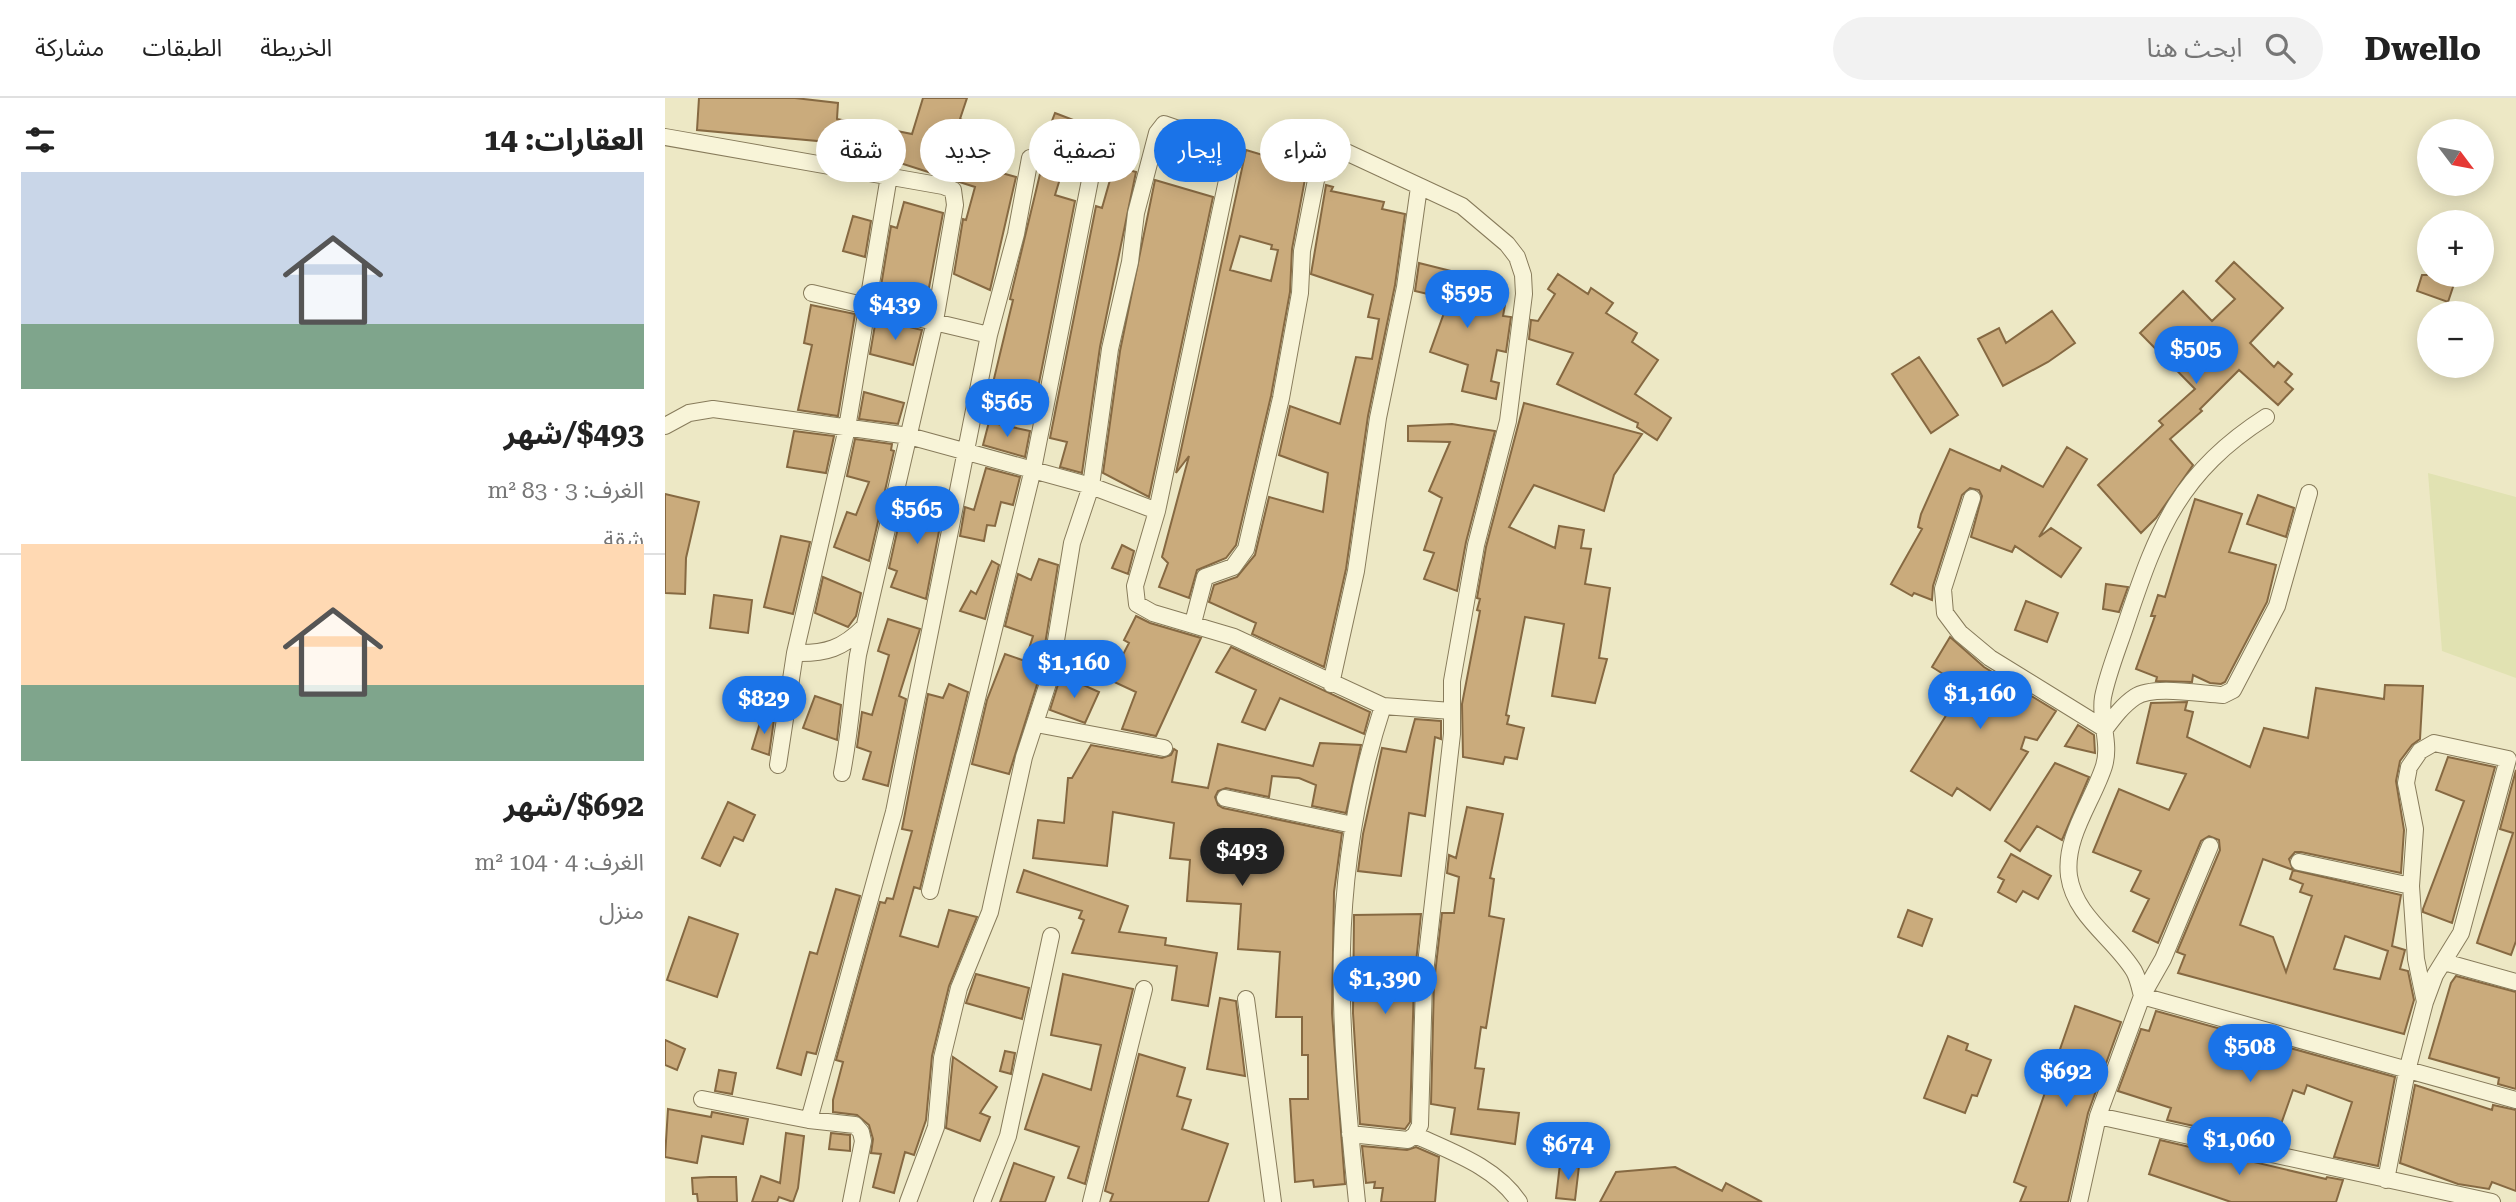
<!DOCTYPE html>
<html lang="ar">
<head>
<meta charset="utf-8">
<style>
  body { margin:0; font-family:"Roboto Serif","Noto Sans Arabic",serif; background:#f2f2f2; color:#222; direction:rtl; height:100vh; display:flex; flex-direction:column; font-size:26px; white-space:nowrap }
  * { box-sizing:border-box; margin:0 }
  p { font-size:23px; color:#767676 }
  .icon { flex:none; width:38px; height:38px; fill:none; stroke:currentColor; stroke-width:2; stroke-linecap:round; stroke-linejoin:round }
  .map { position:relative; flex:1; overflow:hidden; direction:ltr }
  .drawer { display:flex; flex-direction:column; background:#fff; width:665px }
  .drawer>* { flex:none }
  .top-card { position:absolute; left:21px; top:21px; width:665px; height:63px; direction:rtl; display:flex; gap:14px }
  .needle { width:46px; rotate:122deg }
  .tools { position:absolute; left:1752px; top:21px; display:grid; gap:14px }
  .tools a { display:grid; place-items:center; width:77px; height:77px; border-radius:50%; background:#fff; box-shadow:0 4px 18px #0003; font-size:35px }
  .price { position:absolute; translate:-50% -60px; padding:0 16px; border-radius:24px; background:#1a73e8; color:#fff; font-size:23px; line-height:46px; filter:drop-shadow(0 2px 4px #0008) }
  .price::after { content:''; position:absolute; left:50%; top:42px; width:21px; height:16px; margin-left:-10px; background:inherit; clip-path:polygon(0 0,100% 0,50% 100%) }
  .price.on { background:#222; color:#fff }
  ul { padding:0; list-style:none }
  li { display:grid; align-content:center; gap:14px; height:371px; padding:0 21px }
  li+li { border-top:2px solid #e0e0e0 }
  li span { display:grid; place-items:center; height:217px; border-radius:0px; color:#555 }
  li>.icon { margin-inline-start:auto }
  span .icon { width:126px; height:126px; fill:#fffc; stroke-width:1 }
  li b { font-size:30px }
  h2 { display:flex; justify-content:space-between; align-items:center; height:84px; padding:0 21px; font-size:30px }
  .pill { padding:0 24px; border-radius:32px; background:#fff; box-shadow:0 4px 18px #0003; font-size:24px; line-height:63px }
  .pill.on { background:#1a73e8; color:#fff }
  header { display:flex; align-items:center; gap:42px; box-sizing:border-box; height:98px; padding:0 35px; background:#fff; border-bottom:2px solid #e0e0e0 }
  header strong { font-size:33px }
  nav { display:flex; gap:38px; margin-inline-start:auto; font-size:24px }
  .search { width:490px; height:63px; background:#f2f2f2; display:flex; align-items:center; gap:18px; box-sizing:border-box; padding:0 24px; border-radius:38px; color:#767676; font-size:26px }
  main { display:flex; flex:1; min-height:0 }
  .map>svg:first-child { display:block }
  .farmland { fill:#e1e2b2 }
  .building { fill:#caab7c; stroke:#866942; stroke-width:2; fill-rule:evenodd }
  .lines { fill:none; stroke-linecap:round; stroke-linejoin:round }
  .street-casing { stroke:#877b5b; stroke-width:18 }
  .street { stroke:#f8f4d8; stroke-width:16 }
</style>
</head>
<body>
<header>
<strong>Dwello</strong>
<div class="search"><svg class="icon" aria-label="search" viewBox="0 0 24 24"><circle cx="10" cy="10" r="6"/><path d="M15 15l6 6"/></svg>ابحث هنا</div>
<nav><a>الخريطة</a><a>الطبقات</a><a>مشاركة</a></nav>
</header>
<main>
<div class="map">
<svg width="1851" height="1104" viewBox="0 0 1851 1104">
  <rect width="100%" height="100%" fill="#ede8c5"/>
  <path class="farmland" d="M1763,375L1851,399V580L1777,553Z"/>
  <path class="building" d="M34,0H130L173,5L172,21L247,36L258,0H302L295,21L302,24L290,62L351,79L325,192L289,176L298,121L301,122L310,89L229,63L228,67L182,58L185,46L32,32Z
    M390,15L432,31L423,55L405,48L390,97L410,103L371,300L327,289L348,202L345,201L381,51L377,49Z
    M581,52L625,65L622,76L640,81L627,151L625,194L606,298L571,447L561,460L532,472L524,500L494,489L503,465L497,459L524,358L511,375ZM575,138L607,147L606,151L613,152L606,183L565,172Z
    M449,68L471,74L435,249L417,375L395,369L402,344L385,340L431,108L437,110Z
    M490,82L548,99L484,399L438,375L455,253Z
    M661,87L668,89L666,93L719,104L717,111L740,116L730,187L703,318L681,471L659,569L587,536L591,525L544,504L549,487L572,479L590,457L604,399L658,414L663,375L614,357L625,308L675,326L691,259L707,261L714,221L703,219L708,197L646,176Z
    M239,104L278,115L260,211L214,200L226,128L232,130Z
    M188,118L206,123L200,159L178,153Z
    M1569,164L1618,210L1585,245L1609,269L1613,264L1627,276L1620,284L1628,291L1613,307L1574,272L1535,311L1537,313L1505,341L1528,367L1491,420L1476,435L1433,387L1498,327L1494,323L1530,291L1475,235L1518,193L1547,223L1570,201L1551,183Z
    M754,165L794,175L787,199L840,207L838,218L846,219L841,254L832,252L826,283L834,285L831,301L797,293L803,267L765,254L784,201L750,193Z
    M893,176L923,196L926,190L948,205L941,215L972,235L967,244L993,262L970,296L1006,320L992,342L972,329L973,325L892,286L908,255L864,241L866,222L873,223L890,196L883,191Z
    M1757,177H1792L1783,204L1752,193Z
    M146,207L190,216L173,318L133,312L147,247L139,245Z
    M1387,213L1410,245L1383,264L1338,288L1313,241L1334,230L1341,245Z
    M211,221L257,232L248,267L205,256Z
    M1254,259L1293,317L1266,335L1227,276Z
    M199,294L239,305L233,326L194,321Z
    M859,305L977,336L949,377L939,413L869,387L844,429L890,450L894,428L919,432L916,450L926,451L920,486L945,490L934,560L942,561L930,605L887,598L899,526L860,519L841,617L844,618L842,626L859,630L852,661L840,659L838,666L798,659L797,606L815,513L812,512L815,501L812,500L821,449Z
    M324,324L365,333L360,359L318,347Z
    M787,326L830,333L801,444L792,493L759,481L769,455L759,452L777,400L764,393L785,344L743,343V328Z
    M129,333L169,338L161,375L122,369Z
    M190,341L227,346L226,352L229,353L204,463L169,449L182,414L191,417L204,384L182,378Z
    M1402,349L1422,361L1374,439L1386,430L1416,450L1396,479L1350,448L1347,454L1306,439L1317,398L1314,392L1305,390L1297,397L1268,488L1267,502L1249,495L1247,498L1226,486L1257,431L1253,429L1256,416L1285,351L1335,373L1337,368L1378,389Z
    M321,370L355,379L348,407L336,404L330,428L322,427L319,443L295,438L300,409L309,412Z
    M259,395L280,402L261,501L226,489L232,473L224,470L238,407L253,412Z
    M0,396L34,404L21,460L20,496L0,495Z
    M1593,397L1629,410L1621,439L1582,426Z
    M1530,401L1577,416L1564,454L1611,467L1602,504L1560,584L1556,586L1545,585L1528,577L1527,584L1491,583L1492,579L1471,571L1490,518H1486L1493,497L1500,499Z
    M116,438L145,444L128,516L99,509Z
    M457,447L469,453L463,476L447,470Z
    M374,461L393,467L375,577L344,676L307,666L322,602L340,556L360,563L368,538L340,528L353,476L366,482Z
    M327,463L334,467L320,521L295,513L306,493L311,496Z
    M158,479L196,495L191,518L183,529L150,515Z
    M1441,486L1463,489L1454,514L1438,511Z
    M49,497L87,502L83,535L45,530Z
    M1361,503L1393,515L1382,544L1350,532Z
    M471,518L485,525L536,540L491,638L457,631L471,594L445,582L464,545L459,542Z
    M223,521L255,531L234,598L241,601L223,688L198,681L206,654L192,649L197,614L207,617L224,557L213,553Z
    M1285,539L1319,569L1391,613L1372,642L1360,639L1356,651L1363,654L1325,712L1292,690L1287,698L1246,673L1299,589L1267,569Z
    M566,549L705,614L699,636L615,600L600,632L577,624L591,592L551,574Z
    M396,577L434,594L420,625L385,612Z
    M284,586L303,594L255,791L249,789L235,838L273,849L284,812L312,819L284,888L267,958L261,1022L249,1057L240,1054L229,1095L208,1089L216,1056L206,1055L208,1041L204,1027L192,1017L168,1014V1002L178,964L171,962L215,804L220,805L222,800L228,801L247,733L237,731L263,596L278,600Z
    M1720,587L1758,588L1755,641L1747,647L1735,663L1731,683L1739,732L1736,775L1636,754H1630L1624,761L1628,772L1598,761L1575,827L1608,839L1621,874L1647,798L1635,794L1638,786L1625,781L1628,772L1736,797L1727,848L1740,852L1735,871L1743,873L1749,902L1739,936L1513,875L1520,857L1512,854L1555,752L1554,742L1544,738L1536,743L1493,845L1468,833L1484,801L1466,793L1476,773L1428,754L1454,691L1504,712L1521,676L1472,665L1486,605L1522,604L1520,612L1528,614L1522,639L1585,669L1599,630L1643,640L1651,590L1719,601ZM1680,838L1723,853L1715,881L1669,871Z
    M150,598L176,607L172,642L138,630Z
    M97,618L109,622L104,657L87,651Z
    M750,621L776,623V641L770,639L760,718L744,715L736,778L693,773L698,736L717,650L741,654Z
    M1413,627L1429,637L1430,655L1400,648Z
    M655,645L696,647L681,715L647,708L651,687L634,680L607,678L604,699L561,690L553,693L550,699L553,707L558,710L677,735L669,794L667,915L680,1086L649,1089L648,1082L630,1084L625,1001H643V957H637V919H611L615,854L573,851L576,806L522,803L525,762L505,760L509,725L448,714L442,768L368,760L373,722L399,725L403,680H407L426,647L497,660L506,657L509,651L512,653L507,684L543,690L553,646L648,668Z
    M1783,659L1830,669L1787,825L1758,814V811L1799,703L1771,692Z
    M1390,665L1424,679L1397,742L1372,728L1355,753L1340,743Z
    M1851,672V843L1846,857L1812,845L1848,735L1835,731Z
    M63,704L90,717L78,743L69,739L55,768L37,760Z
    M802,709L838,716L825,780L829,781L824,818L839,821L821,930L816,929L810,970L819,971L813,1011L854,1015L850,1046L786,1036L790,1010L766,1006L769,885L777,815H789L794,779L782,775L784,757L791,760Z
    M1346,756L1386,778L1373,801L1358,793L1351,804L1333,794L1339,782L1333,779Z
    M359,772L463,808L454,834L501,840L500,847L552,855L543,908L507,902L512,868L407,855L419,822L414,820L417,813L352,794Z
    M171,791L195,798L151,956L142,954L136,977L112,970L145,854L152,856Z
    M1243,812L1267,821L1257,848L1233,839Z
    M756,816L749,884L745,1024L740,1031L695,1026L688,915L689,817Z
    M24,819L73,836L52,899L2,882Z
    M311,876L364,890L357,921L301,905Z
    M398,876L468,891L420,1086L403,1080L414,1049L360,1031L378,976L426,992L436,947L386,937Z
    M1791,878L1851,894V991L1833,986L1834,980L1764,960L1786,885Z
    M555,900L571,903L580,978L542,971Z
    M1410,908L1456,924L1423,1015L1403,1104H1355L1361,1089L1349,1084Z
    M1491,913L1730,979L1713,1068L1669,1059L1687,1004L1642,987L1639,996L1628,992L1609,1046L1502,1022L1506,1010L1453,993L1476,931L1484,933Z
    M1283,938L1303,946L1301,952L1326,962L1312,998L1307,997L1300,1015L1259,1000Z
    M0,942L20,951L12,972L0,967Z
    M340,953L350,955L346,976L335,973Z
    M474,956L520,970L512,998L526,1002L517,1031L563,1046L543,1104H445L448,1096L440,1093Z
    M288,959L332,989L315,1015L325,1019L315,1043L281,1030Z
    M54,972L71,975L67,996L50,993Z
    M1750,987L1827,1012L1828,1007L1851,1012V1093L1827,1084L1824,1091L1793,1086L1735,1065Z
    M3,1011L46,1019L47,1014L83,1021L78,1046L37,1038L32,1065L0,1059Z
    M121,1035L139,1038L133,1090L128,1104L114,1099L112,1104H87L96,1078L115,1085Z
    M166,1035L185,1037V1053L164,1051Z
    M1495,1042L1661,1081L1662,1079L1678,1082L1671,1104H1566L1484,1076Z
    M697,1048L742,1052L751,1049L774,1059L770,1104H716L718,1090H709L710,1084L701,1085Z
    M349,1065L389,1079L380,1104H335Z
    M895,1066L914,1068L910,1102L891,1100Z
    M1010,1069L1057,1093L1061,1085L1097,1104H935L951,1074Z
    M45,1079H71L72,1104H33L32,1096H28L27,1080Z"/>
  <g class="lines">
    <g class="street-casing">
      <path id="street" d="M0,39L278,88L288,92L290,107L270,223L193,557C187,597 185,635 177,675
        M147,195L324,237
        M0,328L24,315L48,311L244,338L426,388L492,413
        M1307,400L1278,491L1280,515L1295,535L1325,560L1440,631C1449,619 1458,607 1470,599C1488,587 1536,596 1558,597L1568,592L1612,508L1644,395
        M528,525L540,479L568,469L581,451L616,300L635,195L637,153L651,82L659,65L672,55L681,54L797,108L842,146L852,159L858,177L859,196L843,323L811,447L787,583V636L759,884L755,1027L750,1037L743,1042L685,1036
        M130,555C161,556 178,550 199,529
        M666,586L691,473L713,320L740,189L754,89
        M371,626L499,650
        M113,667L130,555L182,330L224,78
        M560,700L688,727
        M1634,764L1746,788
        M265,793L368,371L427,72
        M1779,864L1851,884
        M1477,898C1475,890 1473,880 1469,873C1449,840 1410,819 1404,778C1399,739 1428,703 1439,668C1446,645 1434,622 1438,599C1443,574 1454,548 1462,523C1493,430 1515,374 1601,319
        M1477,898L1498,861L1545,748
        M581,901L608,1104
        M37,1001L144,1022L190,1027L196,1034L198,1043L186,1104
        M1433,1018L1827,1104
        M144,1022L229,714L324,237L351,136L365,60
        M750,1037C787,1054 831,1069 854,1104
        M1721,1082L1742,973L1760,904L1770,877L1796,835L1843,661L1769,645L1755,653L1744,669L1741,685L1750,731L1746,788L1751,861L1760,904
        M243,1104L271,1029L277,960L294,890L325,814L359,659L385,579L407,445L426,388L445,251L465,164L471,115L492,35L499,26L563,48L568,54L492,413L470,488L472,506L488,515L569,539L718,608L787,613
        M317,1104L343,1038L386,838
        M426,1104L479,891
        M692,1104C674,927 661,782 718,608
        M1414,1104L1433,1018L1477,898L1851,1002"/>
    </g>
    <use href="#street" class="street"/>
  </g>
</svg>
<div class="tools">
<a><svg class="needle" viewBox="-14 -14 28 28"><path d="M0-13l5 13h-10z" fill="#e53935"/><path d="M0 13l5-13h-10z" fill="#767676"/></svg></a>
<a>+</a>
<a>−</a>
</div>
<b class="price" style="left:802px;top:232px">$595</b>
<b class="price" style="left:230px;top:244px">$439</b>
<b class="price" style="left:1531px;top:288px">$505</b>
<b class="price" style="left:342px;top:341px">$565</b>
<b class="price" style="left:252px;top:448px">$565</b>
<b class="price" style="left:409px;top:602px">$1,160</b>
<b class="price" style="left:1315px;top:633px">$1,160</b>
<b class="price" style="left:99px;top:638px">$829</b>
<b class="price on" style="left:577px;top:790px">$493</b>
<b class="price" style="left:720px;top:918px">$1,390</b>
<b class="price" style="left:1585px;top:986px">$508</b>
<b class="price" style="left:1401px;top:1011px">$692</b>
<b class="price" style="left:1574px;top:1079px">$1,060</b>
<b class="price" style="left:903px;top:1084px">$674</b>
<div class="top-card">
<a class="pill">شراء</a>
<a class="pill on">إيجار</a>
<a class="pill">تصفية</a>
<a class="pill">جديد</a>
<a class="pill">شقة</a>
</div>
</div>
<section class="drawer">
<h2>العقارات: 14<svg class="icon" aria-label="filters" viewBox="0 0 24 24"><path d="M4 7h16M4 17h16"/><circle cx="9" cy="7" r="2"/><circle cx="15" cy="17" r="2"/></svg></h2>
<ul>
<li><span style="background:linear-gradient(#c9d6e8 70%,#7fa58c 0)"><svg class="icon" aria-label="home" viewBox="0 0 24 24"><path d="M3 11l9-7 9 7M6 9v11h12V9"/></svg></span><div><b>$493/شهر</b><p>الغرف: 3 · 83 m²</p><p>شقة</p></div></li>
<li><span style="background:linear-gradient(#ffd9b3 65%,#7fa58c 0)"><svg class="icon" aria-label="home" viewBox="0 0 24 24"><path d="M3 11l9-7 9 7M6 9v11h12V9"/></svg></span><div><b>$692/شهر</b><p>الغرف: 4 · 104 m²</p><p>منزل</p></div></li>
</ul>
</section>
</main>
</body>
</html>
